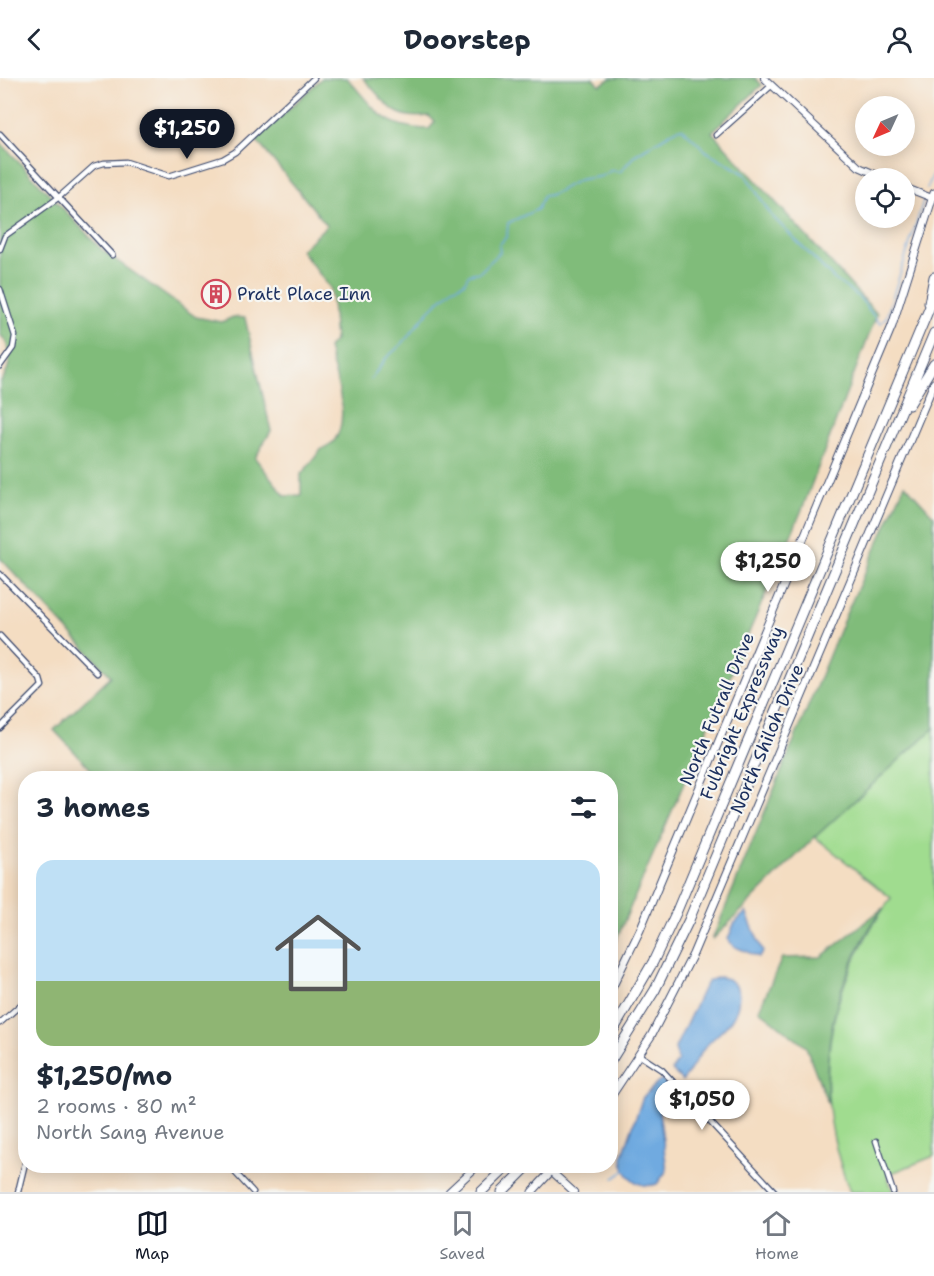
<!DOCTYPE html>
<html lang="en">
<head>
<meta charset="utf-8">
<style>
  body { margin:0; font-family:"Shantell Sans",sans-serif; background:#f6f6f7; color:#1f2937; height:100vh; display:flex; flex-direction:column; font-size:22px; white-space:nowrap }
  * { box-sizing:border-box; margin:0 }
  p { font-size:20px; color:#747a83 }
  .icon { flex:none; width:33px; height:33px; fill:none; stroke:currentColor; stroke-width:2; stroke-linecap:round; stroke-linejoin:round }
  .map { position:relative; flex:1; overflow:hidden }
  .drawer { position:absolute; left:18px; top:693px; width:600px; height:402px; display:flex; flex-direction:column; background:#fff; border-radius:24px; box-shadow:0 3px 15px #0003 }
  .drawer>* { flex:none }
  .needle { width:39px; rotate:226deg }
  .buttons { position:absolute; left:855px; top:18px; display:grid; gap:12px }
  .buttons a { display:grid; place-items:center; width:60px; height:60px; border-radius:50%; background:#fff; box-shadow:0 3px 15px #0003; font-size:30px }
  .price { position:absolute; translate:-50% -51px; padding:0 14px; border-radius:21px; background:#fff; color:#222; font-size:20px; line-height:39px; filter:drop-shadow(0 2px 3px #0008) }
  .price::after { content:''; position:absolute; left:50%; top:36px; width:18px; height:14px; margin-left:-9px; background:inherit; clip-path:polygon(0 0,100% 0,50% 100%) }
  .price.selected { background:#111827; color:#fff }
  ul { padding:0; list-style:none }
  li { display:grid; align-content:center; gap:12px; height:318px; padding:0 18px }
  li span { display:grid; place-items:center; height:186px; border-radius:18px; color:#555 }
  li>.icon { margin-inline-start:auto }
  span .icon { width:108px; height:108px; fill:#fffc; stroke-width:1 }
  li b { font-size:26px }
  h2 { display:flex; justify-content:space-between; align-items:center; height:72px; padding:0 18px; font-size:26px }
  header { display:flex; justify-content:space-between; align-items:center; height:78px; padding:0 18px; background:#fff; font-size:27px; font-weight:700 }
  .menu { display:flex; justify-content:space-around; align-items:center; height:84px; border-top:2px solid #e0e1e3; background:#fff; font-size:16px; color:#747a83 }
  .menu a { display:grid; justify-items:center; gap:3px }
  .menu .selected { color:#111827 }
  .map>svg:first-child { display:block }
  .green { fill:#a0dc8f; stroke:#5e8676; stroke-width:1.5 }
  .forest { fill:#80bc7a; stroke:#4e766c; stroke-width:1.5 }
  .water { fill:#70aae0; stroke:#466c9f; stroke-width:1.5 }
  .lines { fill:none; stroke-linecap:round; stroke-linejoin:round }
  .stream { stroke:#70aae0; stroke-width:1.5 }
  .minor-casing { stroke:#3c496d; stroke-width:7 }
  .tertiary-casing { stroke:#3c496d; stroke-width:8 }
  .secondary-casing { stroke:#3c496d; stroke-width:9 }
  .motorway-casing { stroke:#3c496d; stroke-width:11 }
  .minor { stroke:#fff; stroke-width:4.5 }
  .tertiary { stroke:#fff; stroke-width:6 }
  .secondary { stroke:#fff; stroke-width:7 }
  .motorway { stroke:#fff; stroke-width:9 }
  .labels { text-anchor:middle; stroke-width:4.5; stroke-linejoin:round; paint-order:stroke }
  .poi-label { font-size:18px; fill:#1b2f5e; stroke:#f6f6f2; text-anchor:start }
  .street-label { font-size:18px; fill:#1b2f5e; stroke:#f6f6f2 }
</style>
</head>
<body>
<header><svg class="icon" aria-label="back" viewBox="0 0 24 24"><path d="M15 5l-7 7 7 7"/></svg>Doorstep<svg class="icon" aria-label="person" viewBox="0 0 24 24"><circle cx="12" cy="8" r="4"/><path d="M4 21q1-7 8-7t8 7"/></svg></header>
<div class="map">
<svg width="934" height="1114" viewBox="0 0 934 1114">
  <rect width="100%" height="100%" fill="#f6f6f2"/>
  <filter id="ink" filterUnits="userSpaceOnUse"><feTurbulence type="fractalNoise" baseFrequency=".0167" numOctaves="2"/><feDisplacementMap in="SourceGraphic" scale="12" xChannelSelector="R" yChannelSelector="G"/><feConvolveMatrix kernelMatrix="1 2 1 2 8 2 1 2 1" color-interpolation-filters="sRGB"/></filter>
  <filter id="wash" filterUnits="userSpaceOnUse"><feTurbulence type="fractalNoise" baseFrequency=".008" numOctaves="4" result="noise"/><feDisplacementMap in="SourceGraphic" scale="24" xChannelSelector="R" yChannelSelector="G"/><feGaussianBlur stdDeviation="1.35" result="paint"/><feColorMatrix in="noise" values="0 0 0 0 0 0 0 0 0 0 0 0 0 0 0 0 0 1.4 0 .05"/><feComposite in="paint" operator="in"/></filter>
  <g filter="url(#wash)">
    <rect width="100%" height="100%" fill="#f4ddc2"/>
    <path class="green" d="M934,650V1078L887,1097L893,1114H850C809,1009 825,911 891,820L815,759Z"/>
    <path class="forest" d="M322,0H347C376,32 382,50 429,51L435,44L429,38C392,43 387,25 363,0H593L600,7L611,0H755L762,7L712,54L877,236L801,434L611,874L610,700H99L54,652L111,598L0,480V305C12,289 13,271 0,256V64L102,172L196,239L222,244L233,239L245,240L271,353L255,380L285,418L301,417V396C309,388 313,382 319,374C322,369 330,368 334,363C352,339 334,296 328,270L335,262L331,211L301,172L327,147L256,62Z
      M905,406L934,438V650L815,759L712,862L846,536Z
      M883,830C842,888 822,956 828,1026L806,969L759,932L782,880L821,879Z"/>
    <path class="water" d="M746,834L763,874L759,879L733,868L728,861L734,846Z
      M719,899C746,902 741,929 729,945C721,955 710,962 703,972C695,982 691,994 682,1003L672,992L678,983L675,970L704,909L708,903Z
      M662,1001L672,1012L661,1024L659,1033L667,1092L657,1106C639,1112 622,1098 622,1079L643,1019Z"/>
    <g class="lines">
      <path class="stream" d="M927,111L934,94
        M371,301L386,280L401,267L429,233L453,210L464,205L469,196L480,194L500,174L499,167L507,158L508,145L538,131L543,118C556,118 568,106 579,102C592,98 602,102 611,92L620,94L635,77L677,51L682,50L706,73L745,96L771,137L834,201L860,220L880,246L886,240L923,124
        M614,1100L627,1091"/>
    </g>
  </g>
  <g filter="url(#ink)">
    <g class="lines">
      <g class="minor-casing">
        <path id="minor" d="M0,56L112,177
          M716,57L771,8
          M0,171L5,158L58,120L94,88L104,85L126,84L169,98L223,81L235,74L314,0
          M0,211L15,258L13,270L0,288
          M0,496L97,595
          M0,558L40,601L42,608L0,650
          M0,945L26,922
          M639,977L662,992L775,1114
          M876,1063L893,1114
          M229,1088L253,1114
          M18,1114L26,1081"/>
      </g>
      <g class="tertiary-casing">
        <path id="tertiary" d="M764,0L859,89L884,100
          M904,109L932,120
          M551,1093L574,1114"/>
      </g>
      <g class="secondary-casing">
        <path id="secondary" d="M610,914L640,852L892,248L934,115
          M610,1020L651,958L693,876L934,305
          M449,1114L477,1088
          M532,1114L556,1088"/>
      </g>
      <g class="motorway-casing">
        <path id="motorway" d="M929,225L934,199
          M909,327L934,286
          M610,958L653,884L676,835L934,219
          M610,984L655,912L689,842L934,255
          M481,1114L508,1088
          M502,1114L528,1088"/>
      </g>
      <use href="#minor" class="minor"/>
      <use href="#tertiary" class="tertiary"/>
      <use href="#secondary" class="secondary"/>
      <use href="#motorway" class="motorway"/>
    </g>
  </g>
  <defs>
    <g id="building-ring" transform="scale(1.5)"><circle r="9.5" fill="#f6f6f2" stroke="#d1495b" stroke-width="1.5"/><path d="M-4-6H4V6H1V3H-1V6H-4ZM-2.5-4.3h1.7v1.8h-1.7ZM.8-4.3h1.7v1.8H.8ZM-2.5-1h1.7V.8h-1.7ZM.8-1h1.7V.8H.8Z" fill="#d1495b"/></g>
  </defs>
  <g fill-rule="evenodd">
    <use href="#building-ring" x="216" y="216"/>
  </g>
  <g class="labels">
    <g class="poi-label">
      <text x="237" y="222">Pratt Place Inn</text>
    </g>
    <g class="street-label">
      <text transform="translate(717 631) rotate(-67)" y="6">North Futrall Drive</text>
      <text transform="translate(742 635) rotate(-67)" y="6">Fulbright Expressway</text>
      <text transform="translate(767 661) rotate(-67)" y="6">North Shiloh Drive</text>
    </g>
  </g>
</svg>
<div class="buttons">
<a><svg class="needle" viewBox="-14 -14 28 28"><path d="M0-13l5 13h-10z" fill="#e53935"/><path d="M0 13l5-13h-10z" fill="#747a83"/></svg></a>
<a><svg class="icon" aria-label="locate" viewBox="0 0 24 24"><circle cx="12" cy="12" r="6"/><path d="M12 2v4M12 18v4M2 12h4M18 12h4"/></svg></a>
</div>
<b class="price selected" style="left:187px;top:82px">$1,250</b>
<b class="price" style="left:768px;top:515px">$1,250</b>
<b class="price" style="left:702px;top:1053px">$1,050</b>
<section class="drawer">
<h2>3 homes<svg class="icon" aria-label="filters" viewBox="0 0 24 24"><path d="M4 7h16M4 17h16"/><circle cx="9" cy="7" r="2"/><circle cx="15" cy="17" r="2"/></svg></h2>
<ul>
<li><span style="background:linear-gradient(#bfe0f5 65%,#8fb573 0)"><svg class="icon" aria-label="home" viewBox="0 0 24 24"><path d="M3 11l9-7 9 7M6 9v11h12V9"/></svg></span><div><b>$1,250/mo</b><p>2 rooms · 80 m²</p><p>North Sang Avenue</p></div></li>
</ul>
</section>
</div>
<nav class="menu">
<a class="selected"><svg class="icon" aria-label="map" viewBox="0 0 24 24"><path d="M3 6l6-2 6 2 6-2v14l-6 2-6-2-6 2zM9 4v14M15 6v14"/></svg>Map</a>
<a><svg class="icon" aria-label="saved" viewBox="0 0 24 24"><path d="M7 4h10v16l-5-4-5 4z"/></svg>Saved</a>
<a><svg class="icon" aria-label="home" viewBox="0 0 24 24"><path d="M3 11l9-7 9 7M6 9v11h12V9"/></svg>Home</a>
</nav>
</body>
</html>
